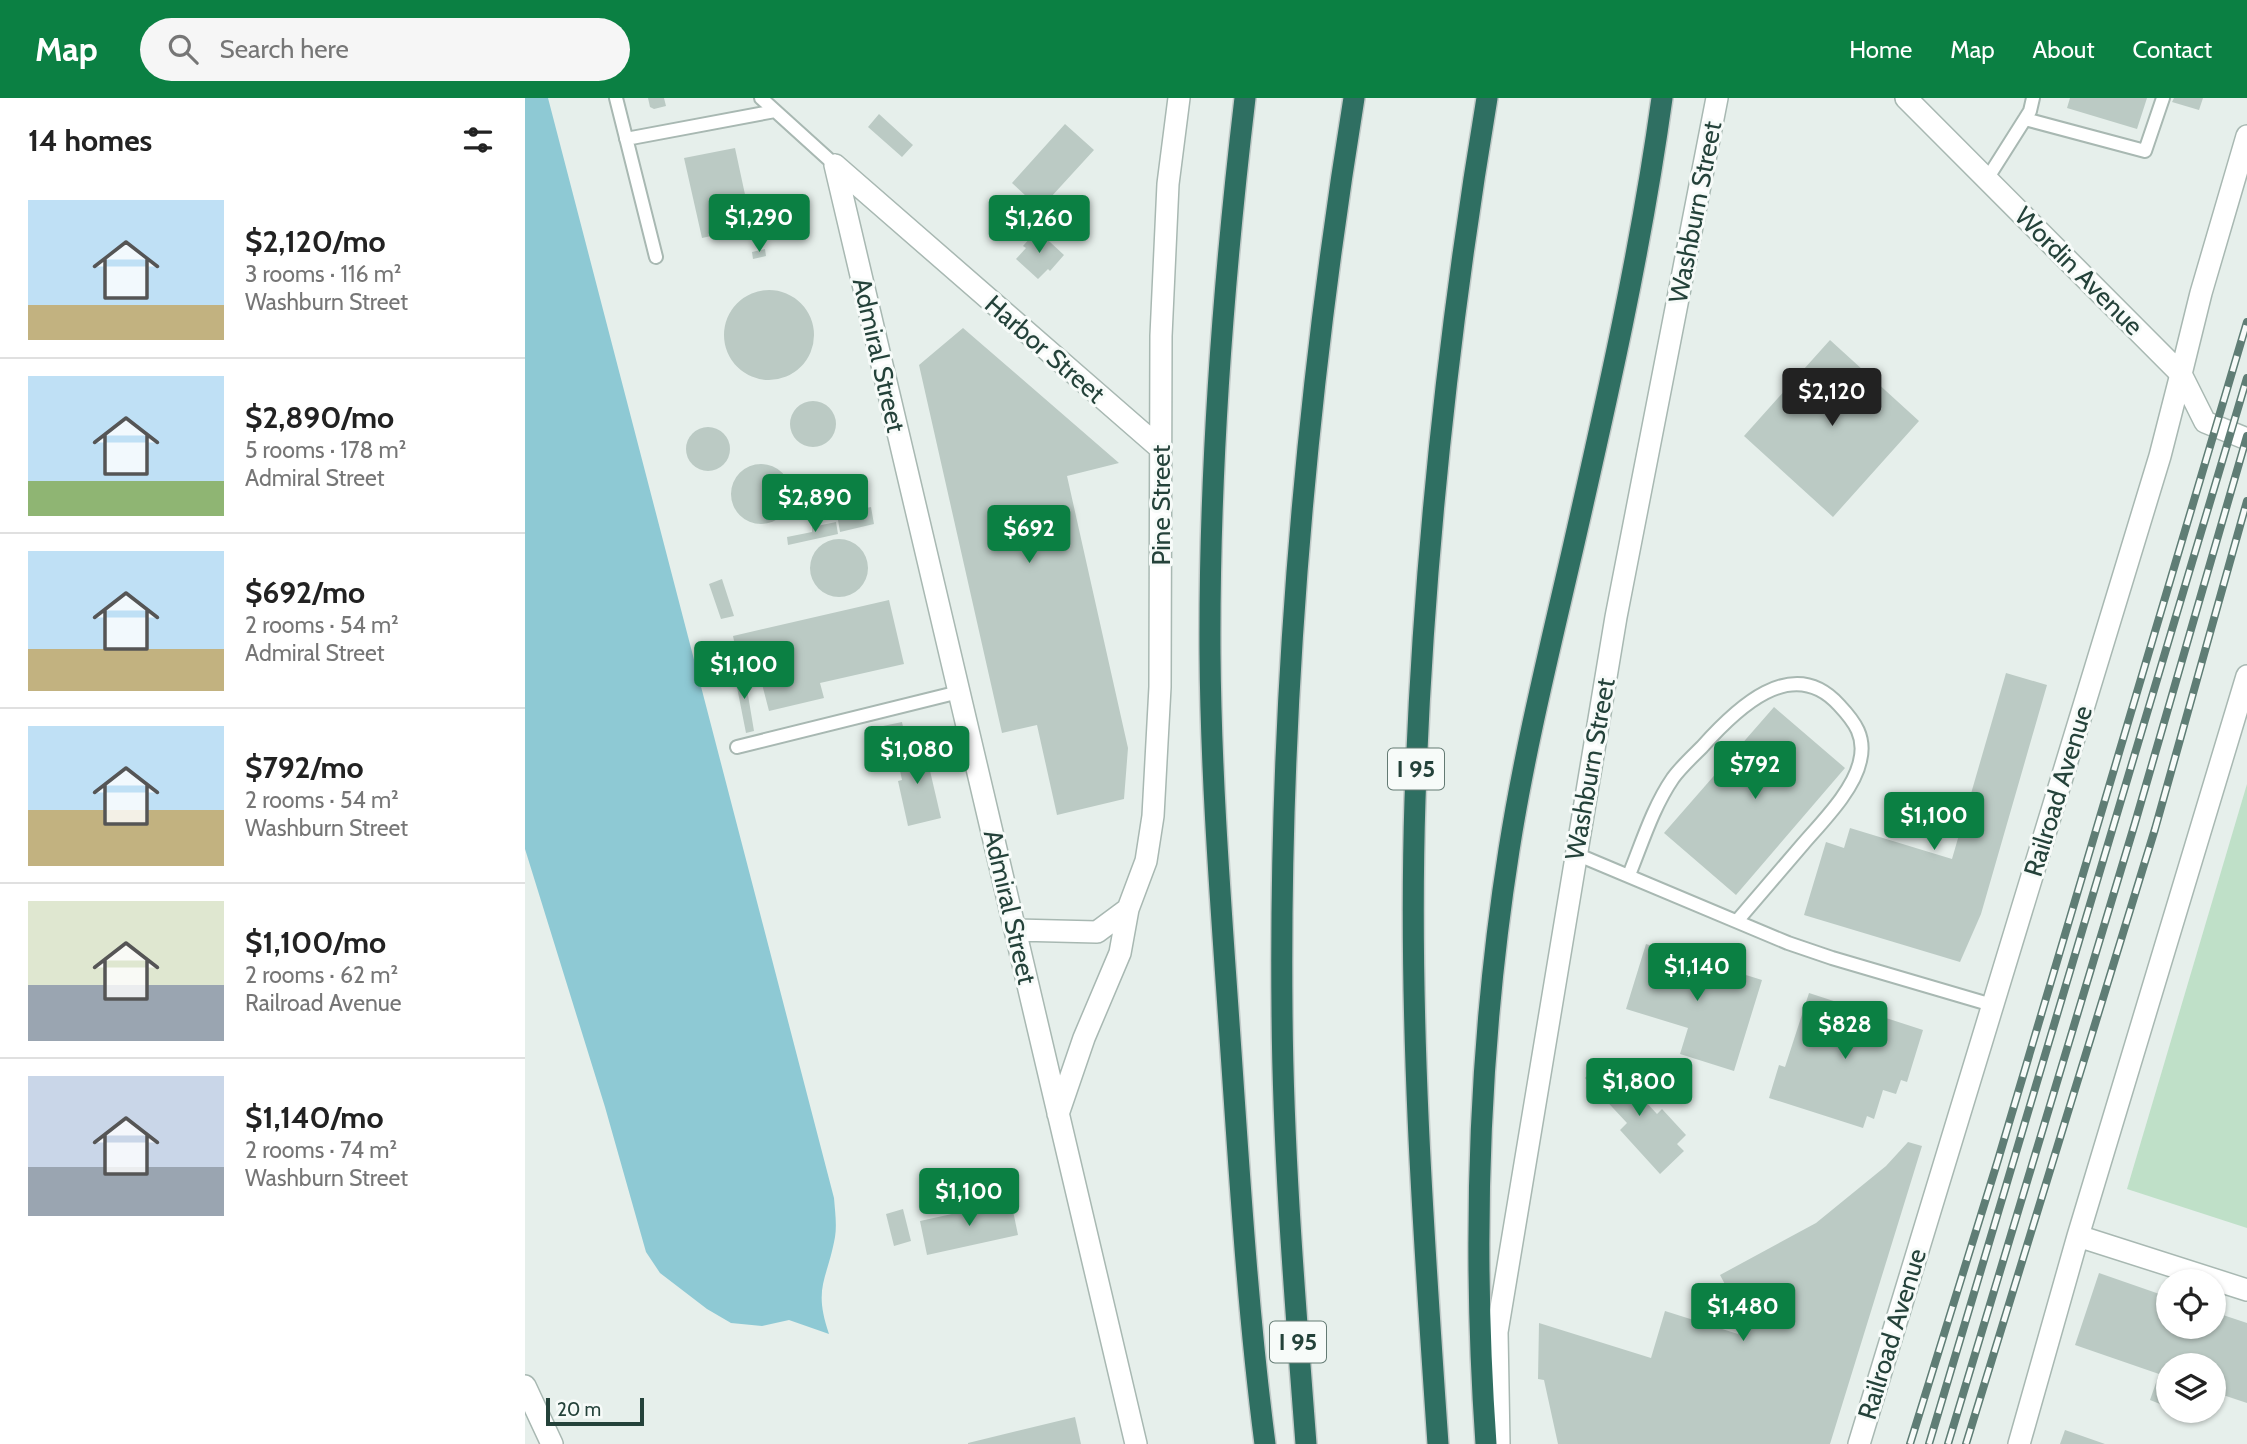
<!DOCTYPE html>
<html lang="en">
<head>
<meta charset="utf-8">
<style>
  body { margin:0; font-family:Cabin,sans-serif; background:#f6f6f6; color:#222; height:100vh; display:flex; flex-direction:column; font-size:26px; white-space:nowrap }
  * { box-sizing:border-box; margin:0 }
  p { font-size:23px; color:#767676 }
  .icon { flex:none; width:38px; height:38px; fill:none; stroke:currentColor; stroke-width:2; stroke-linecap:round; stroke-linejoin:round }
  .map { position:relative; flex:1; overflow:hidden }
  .side { display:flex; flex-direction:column; background:#fff; width:525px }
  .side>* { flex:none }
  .buttons { position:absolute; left:1631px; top:1171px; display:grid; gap:14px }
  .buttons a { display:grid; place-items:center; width:70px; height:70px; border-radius:50%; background:#fff; box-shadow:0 2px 5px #0004; font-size:35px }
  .scale { position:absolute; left:21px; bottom:18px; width:98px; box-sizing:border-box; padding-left:7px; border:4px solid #24423a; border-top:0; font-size:19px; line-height:24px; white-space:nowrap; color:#24423a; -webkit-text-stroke:5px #f7fbf9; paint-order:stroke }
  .price { position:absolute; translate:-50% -60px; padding:0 16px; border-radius:7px; background:#0b8043; color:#fff; font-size:23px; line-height:46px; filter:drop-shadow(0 2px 4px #0008) }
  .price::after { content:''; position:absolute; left:50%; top:42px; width:21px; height:16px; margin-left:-10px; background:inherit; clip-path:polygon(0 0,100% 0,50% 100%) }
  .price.current { background:#222; color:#fff }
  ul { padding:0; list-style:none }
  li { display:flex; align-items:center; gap:21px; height:175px; padding:0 28px }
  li+li { border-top:2px solid #e0e0e0 }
  li span { display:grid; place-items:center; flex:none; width:196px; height:140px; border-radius:0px; color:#555 }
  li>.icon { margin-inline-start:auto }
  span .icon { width:84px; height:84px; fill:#fffc; stroke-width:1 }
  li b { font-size:30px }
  h2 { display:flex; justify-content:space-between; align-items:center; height:84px; padding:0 28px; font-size:30px }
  header { display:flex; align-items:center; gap:42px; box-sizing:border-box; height:98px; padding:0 35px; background:#0b8043; color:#fff }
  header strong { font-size:33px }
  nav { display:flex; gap:38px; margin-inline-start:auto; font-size:24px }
  .search { width:490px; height:63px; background:#f6f6f6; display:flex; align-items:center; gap:18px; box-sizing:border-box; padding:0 24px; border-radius:38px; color:#767676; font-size:26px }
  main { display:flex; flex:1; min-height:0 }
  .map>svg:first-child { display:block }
  .green { fill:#bfe0c8 }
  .water { fill:#8ec9d4 }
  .building { fill:#bbcac4 }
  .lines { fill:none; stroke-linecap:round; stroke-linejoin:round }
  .service-casing { stroke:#a8b8b2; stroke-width:16 }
  .minor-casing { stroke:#a8b8b2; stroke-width:24 }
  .tertiary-casing { stroke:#a8b8b2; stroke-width:24 }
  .motorway-casing { stroke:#c2cac8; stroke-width:24 }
  .service { stroke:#fff; stroke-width:12 }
  .minor { stroke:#fff; stroke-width:21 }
  .tertiary { stroke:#fff; stroke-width:21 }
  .motorway { stroke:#2f6f62; stroke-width:21 }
  .rail-casing { stroke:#5f7d75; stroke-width:8 }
  .rail { stroke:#f7fbf9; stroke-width:5; stroke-dasharray:16; stroke-linecap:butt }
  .labels { text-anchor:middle; stroke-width:6; stroke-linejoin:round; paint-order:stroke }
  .shield { fill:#f7fbf9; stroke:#637a73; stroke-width:2 }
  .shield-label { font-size:24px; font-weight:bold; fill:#24423a }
  .street-label { font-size:26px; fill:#24423a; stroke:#f7fbf9 }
</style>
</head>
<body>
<header>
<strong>Map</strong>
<div class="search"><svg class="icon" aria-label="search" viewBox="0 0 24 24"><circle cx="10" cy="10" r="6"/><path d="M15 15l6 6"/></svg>Search here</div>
<nav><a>Home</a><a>Map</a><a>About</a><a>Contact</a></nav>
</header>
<main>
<section class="side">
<h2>14 homes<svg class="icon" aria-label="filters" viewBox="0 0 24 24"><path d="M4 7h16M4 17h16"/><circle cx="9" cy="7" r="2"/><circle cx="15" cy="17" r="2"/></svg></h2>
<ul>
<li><span style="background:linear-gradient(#bfe0f5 75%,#c2b280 0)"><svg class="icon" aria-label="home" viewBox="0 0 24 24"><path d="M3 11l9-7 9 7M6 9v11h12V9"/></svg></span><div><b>$2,120/mo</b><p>3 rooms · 116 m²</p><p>Washburn Street</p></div></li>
<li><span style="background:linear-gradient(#bfe0f5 75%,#8fb573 0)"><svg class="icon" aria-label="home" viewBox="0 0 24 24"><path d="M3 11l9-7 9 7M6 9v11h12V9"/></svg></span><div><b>$2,890/mo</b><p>5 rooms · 178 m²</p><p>Admiral Street</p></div></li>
<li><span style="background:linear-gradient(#bfe0f5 70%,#c2b280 0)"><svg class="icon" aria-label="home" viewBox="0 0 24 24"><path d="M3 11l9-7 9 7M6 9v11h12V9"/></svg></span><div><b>$692/mo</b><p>2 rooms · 54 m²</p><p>Admiral Street</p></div></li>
<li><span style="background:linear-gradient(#bfe0f5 60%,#c2b280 0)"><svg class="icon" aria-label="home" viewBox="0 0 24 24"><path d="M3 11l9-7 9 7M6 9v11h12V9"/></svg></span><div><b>$792/mo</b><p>2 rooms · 54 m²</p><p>Washburn Street</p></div></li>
<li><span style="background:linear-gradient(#dfe7d0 60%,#9aa5b1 0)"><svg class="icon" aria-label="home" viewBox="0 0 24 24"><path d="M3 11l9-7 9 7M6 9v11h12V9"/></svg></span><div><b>$1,100/mo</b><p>2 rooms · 62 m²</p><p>Railroad Avenue</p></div></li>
<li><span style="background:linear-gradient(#c9d6e8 65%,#9aa5b1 0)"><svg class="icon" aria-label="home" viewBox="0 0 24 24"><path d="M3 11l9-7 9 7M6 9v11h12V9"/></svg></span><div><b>$1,140/mo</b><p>2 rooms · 74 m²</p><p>Washburn Street</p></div></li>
</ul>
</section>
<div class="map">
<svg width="1722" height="1346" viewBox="0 0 1722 1346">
  <rect width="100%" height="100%" fill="#e6efeb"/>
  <path class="green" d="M1722,686V1130L1602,1091Z"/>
  <path class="water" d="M0,0H23L309,1100C310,1113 312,1127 310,1139C302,1183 288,1189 304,1236L264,1222L237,1228L206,1225L182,1211L135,1175L121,1154L80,1009L0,751Z"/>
  <path class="building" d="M123,0H139L141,8L129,11L125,9Z
    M1545,0H1622L1612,31L1542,10Z
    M1649,0H1678L1674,12L1647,4Z
    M354,16L388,47L377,59L343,29Z
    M540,26L569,52L515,111L487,85Z
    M210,50L227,129L177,140L159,60Z
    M512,132L539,157L525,173L523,171L513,181L491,161L501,150L498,148Z
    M240,151L241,158L228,161L227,154Z
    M199 237a45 45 0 1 1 90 0a45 45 0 1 1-90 0Z
    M438,230L594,365L542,378L603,650L599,701L532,717L512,627L477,635L394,267Z
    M1305,242L1394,323L1308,419L1219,338Z
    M265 326a23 23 0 1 1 46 0a23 23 0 1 1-46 0Z
    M161 351a22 22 0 1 1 44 0a22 22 0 1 1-44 0Z
    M206 396a30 30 0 1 1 60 0a30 30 0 1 1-60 0Z
    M287 391a15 15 0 1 1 30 0a15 15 0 1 1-30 0Z
    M346,409L349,426L315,434L312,416Z
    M311,424L313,436L263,447L262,439L287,434V429Z
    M285 470a29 29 0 1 1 58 0a29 29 0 1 1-58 0Z
    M197,481L209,518L196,521L184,486Z
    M364,502L379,566L295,585L299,600L244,613L230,559L213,562L208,538Z
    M219,573L229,633L221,635L209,574Z
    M1481,575L1522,587L1456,816L1435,864L1279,817L1301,744L1319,750L1325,730L1427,761Z
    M1249,609L1320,670L1211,797L1139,735Z
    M377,624L382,648L365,652L363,645L343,650L339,632Z
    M399,647L416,720L383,728L373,683L377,682L371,653Z
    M1121,846L1237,882L1209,973L1155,956L1163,930L1101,911Z
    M1284,895L1398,932L1382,984L1376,982L1371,996L1358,992L1349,1021L1342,1018L1338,1030L1244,1000L1254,967L1260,969Z
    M1080,960L1132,1016L1137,1011L1161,1037L1152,1046L1159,1053L1135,1076L1095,1032L1102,1025L1060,980Z
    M1383,1044L1397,1048L1305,1346H1033L1019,1282L1013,1281L1014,1225L1126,1260L1140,1213L1213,1236L1218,1220L1195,1177L1291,1125L1361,1068Z
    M486,1103L493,1137L402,1157L395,1123Z
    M378,1111L386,1143L369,1148L361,1116Z
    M1574,1175L1643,1199V1228H1689V1214L1722,1225V1305L1689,1294V1267H1643V1299L1640,1308L1625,1302L1634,1276L1550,1247Z
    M550,1319L556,1346H443V1345Z
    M1540,1332L1580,1346H1535Z"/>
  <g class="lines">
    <g class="service-casing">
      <path id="service" d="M91,0L131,159
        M236,0L310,67
        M1500,21L1620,53L1638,0
        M101,41L250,13
        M1462,81L1505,13L1508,0
        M212,649L434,594
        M1051,756L1263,845L1307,860L1467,907
        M1104,777C1117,745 1128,709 1148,680C1156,669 1167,659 1177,649C1210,612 1267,555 1314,607C1330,624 1341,639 1335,663C1329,692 1297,724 1278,746C1256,772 1234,797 1212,823"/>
    </g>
    <g class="minor-casing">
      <path id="minor" d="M310,67L611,1346
        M310,67L636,351
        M490,832L572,834L603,811
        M533,1016L559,940L595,855L603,811L621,763L628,718L635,589L636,238L643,86L654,0
        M1553,1138L1722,1192
        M0,1288L27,1346
        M974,1346L972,1234L981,1180L1091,519L1192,0
        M1334,1346L1635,358L1656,276
        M1494,1346L1553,1138L1722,578"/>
    </g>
    <g class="tertiary-casing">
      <path id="tertiary" d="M1381,0L1656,276L1680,324L1722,341
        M1656,276L1676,195L1722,38"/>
    </g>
    <g class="motorway-casing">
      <path id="motorway" d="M720,0C698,185 684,369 685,555C686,688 697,821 706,954C715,1085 723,1216 740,1346
        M781,1346C770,1202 758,1057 757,912C754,607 780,302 829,0
        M913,1346C898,1131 883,917 890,702C898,466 923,233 962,0
        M961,1346C947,1147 953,949 984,752C1000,650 1025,550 1048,450C1082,301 1116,152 1137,0"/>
    </g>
    <use href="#service" class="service"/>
    <use href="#minor" class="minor"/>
    <use href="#tertiary" class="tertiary"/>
    <use href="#motorway" class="motorway"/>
    <g class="rail-casing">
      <path id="rail" d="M1385,1346L1473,1062L1722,224
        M1404,1346L1722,280
        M1423,1346L1610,725L1722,338
        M1441,1346L1630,731L1722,403"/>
    </g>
    <use href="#rail" class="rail"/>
  </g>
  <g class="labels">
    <g class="shield">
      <rect x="863" y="650.5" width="56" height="41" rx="5"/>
      <rect x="745" y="1223.5" width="56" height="41" rx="5"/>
    </g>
    <g class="shield-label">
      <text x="891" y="679">I 95</text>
      <text x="773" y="1252">I 95</text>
    </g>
    <g class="street-label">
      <text transform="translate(1170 114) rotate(-79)" y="9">Washburn Street</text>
      <text transform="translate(1554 173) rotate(45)" y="9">Wordin Avenue</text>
      <text transform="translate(520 251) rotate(41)" y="9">Harbor Street</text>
      <text transform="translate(354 257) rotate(77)" y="9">Admiral Street</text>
      <text transform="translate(636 407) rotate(-90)" y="9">Pine Street</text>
      <text transform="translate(1065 671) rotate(-80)" y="9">Washburn Street</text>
      <text transform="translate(1533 693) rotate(-73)" y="9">Railroad Avenue</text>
      <text transform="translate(485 809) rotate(77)" y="9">Admiral Street</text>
      <text transform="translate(1367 1236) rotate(-73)" y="9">Railroad Avenue</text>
    </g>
  </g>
</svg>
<div class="buttons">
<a><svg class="icon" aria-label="locate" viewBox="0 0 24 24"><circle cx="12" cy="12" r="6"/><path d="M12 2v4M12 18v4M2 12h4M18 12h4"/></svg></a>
<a><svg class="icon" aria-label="layers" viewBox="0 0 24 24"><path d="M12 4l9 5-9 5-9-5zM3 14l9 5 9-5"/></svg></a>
</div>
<div class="scale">20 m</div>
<b class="price" style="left:234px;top:156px">$1,290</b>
<b class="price" style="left:514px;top:157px">$1,260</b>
<b class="price current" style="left:1307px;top:330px">$2,120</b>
<b class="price" style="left:290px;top:436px">$2,890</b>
<b class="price" style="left:504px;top:467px">$692</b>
<b class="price" style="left:219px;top:603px">$1,100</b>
<b class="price" style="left:392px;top:688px">$1,080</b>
<b class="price" style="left:1230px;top:703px">$792</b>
<b class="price" style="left:1409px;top:754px">$1,100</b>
<b class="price" style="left:1172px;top:905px">$1,140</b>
<b class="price" style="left:1320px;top:963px">$828</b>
<b class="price" style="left:1114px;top:1020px">$1,800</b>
<b class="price" style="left:444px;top:1130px">$1,100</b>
<b class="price" style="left:1218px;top:1245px">$1,480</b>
</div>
</main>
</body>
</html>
